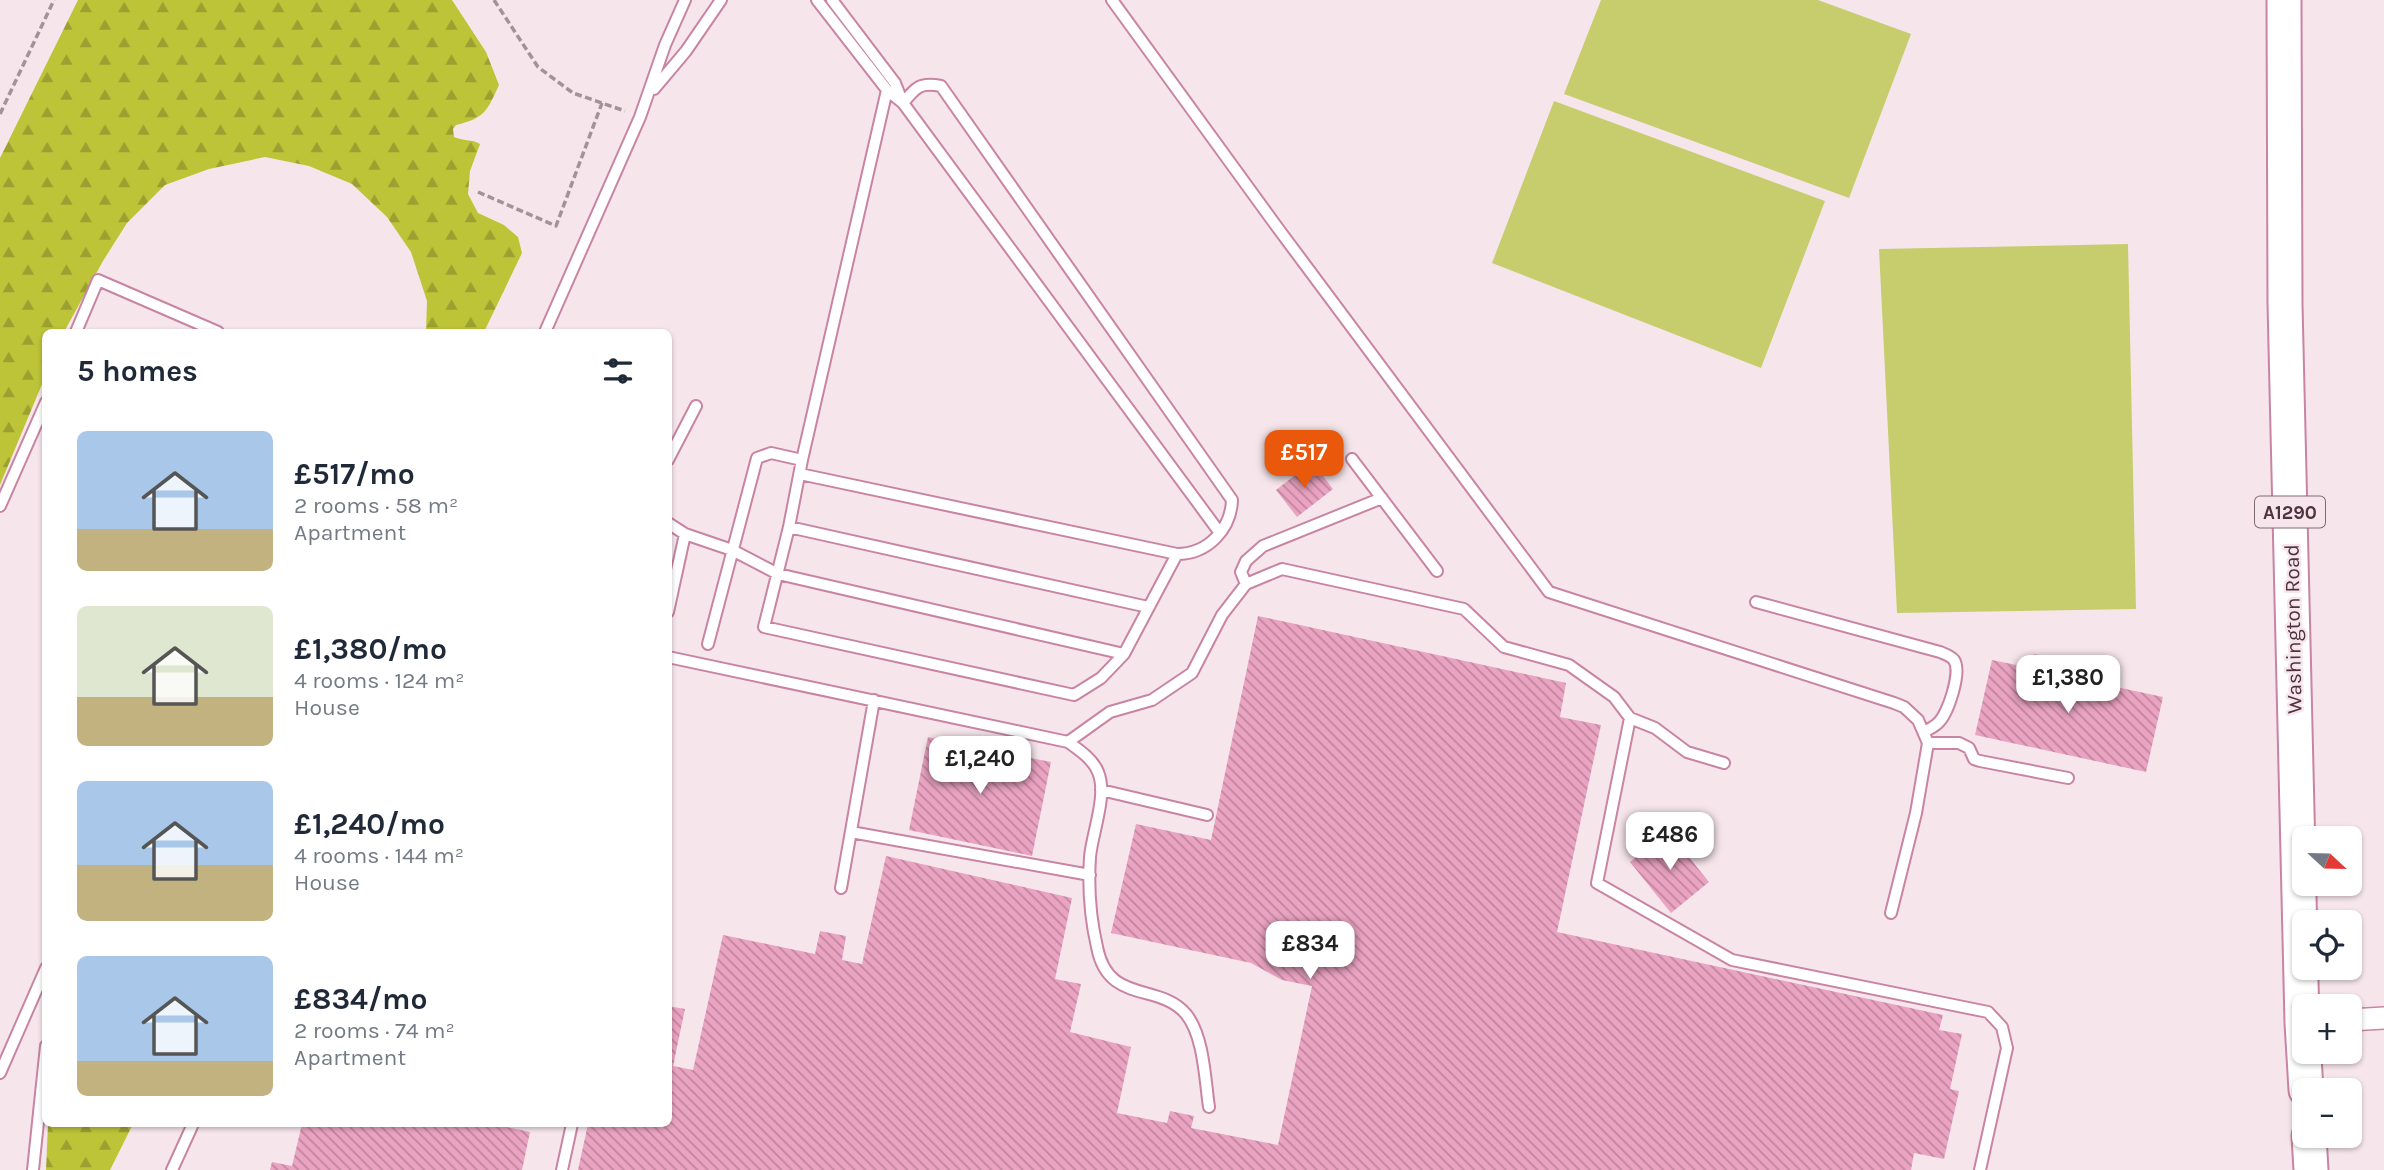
<!DOCTYPE html>
<html lang="en">
<head>
<meta charset="utf-8">
<style>
  body { margin:0; font-family:Karla,sans-serif; background:#f6f6f7; color:#1f2937; height:100vh; display:flex; flex-direction:column; font-size:26px; white-space:nowrap }
  * { box-sizing:border-box; margin:0 }
  p { font-size:23px; color:#747a83 }
  .icon { flex:none; width:38px; height:38px; fill:none; stroke:currentColor; stroke-width:2; stroke-linecap:round; stroke-linejoin:round }
  .map { position:relative; flex:1; overflow:hidden }
  .side { position:absolute; left:42px; top:329px; width:630px; height:798px; display:flex; flex-direction:column; background:#fff; border-radius:10px; box-shadow:0 2px 5px #0004 }
  .side>* { flex:none }
  .needle { width:46px; rotate:112deg }
  .controls { position:absolute; left:2292px; top:826px; display:grid; gap:14px }
  .controls a { display:grid; place-items:center; width:70px; height:70px; border-radius:10px; background:#fff; box-shadow:0 2px 5px #0004; font-size:35px }
  .price { position:absolute; translate:-50% -60px; padding:0 16px; border-radius:14px; background:#fff; color:#222; font-size:23px; line-height:46px; filter:drop-shadow(0 2px 4px #0008) }
  .price::after { content:''; position:absolute; left:50%; top:42px; width:21px; height:16px; margin-left:-10px; background:inherit; clip-path:polygon(0 0,100% 0,50% 100%) }
  .price.selected { background:#ea580c; color:#fff }
  ul { padding:0; list-style:none }
  li { display:flex; align-items:center; gap:21px; height:175px; padding:0 35px }
  li span { display:grid; place-items:center; flex:none; width:196px; height:140px; border-radius:10px; color:#555 }
  li>.icon { margin-inline-start:auto }
  span .icon { width:84px; height:84px; fill:#fffc; stroke-width:1 }
  li b { font-size:30px }
  h2 { display:flex; justify-content:space-between; align-items:center; height:84px; padding:0 35px; font-size:30px }
  .map>svg:first-child { display:block }
  .forest { fill:url(#forest-firs) }
  .pitch { fill:#c7cd6d }
  .building { fill:url(#building-back-hatch) }
  .lines { fill:none; stroke-linecap:round; stroke-linejoin:round }
  .lane-casing { stroke:#c884a2; stroke-width:14 }
  .street-casing { stroke:#c884a2; stroke-width:24 }
  .primary-casing { stroke:#c884a2; stroke-width:37 }
  .path { stroke:#a69099; stroke-width:3.5; stroke-dasharray:7 3.5; stroke-linecap:butt }
  .lane { stroke:#fff; stroke-width:10 }
  .street { stroke:#fff; stroke-width:21 }
  .primary { stroke:#fff; stroke-width:33 }
  .labels { text-anchor:middle; stroke-width:5; stroke-linejoin:round; paint-order:stroke }
  .shield { fill:#f6e6ec; stroke:#816873; stroke-width:2 }
  .shield-label { font-size:19px; font-weight:bold; fill:#4f323f }
  .street-label { font-size:21px; fill:#4f323f; stroke:#f6e6ec }
</style>
</head>
<body>
<div class="map">
<svg width="2384" height="1170" viewBox="0 0 2384 1170">
  <defs>
    <pattern id="forest-firs" width="22" height="20" patternUnits="userSpaceOnUse" patternTransform="scale(1.75)"><rect width="22" height="20" fill="#bdc437"/><path d="M5 1l3.5 6h-7zM16 11l3.5 6h-7z" fill="#9ca030"/></pattern>
    <pattern id="building-back-hatch" width="6" height="6" patternUnits="userSpaceOnUse" patternTransform="scale(1.75)"><rect width="6" height="6" fill="#eaa3c1"/><path d="M-1 5l2 2M0 0l6 6M5-1l2 2" fill="none" stroke="#c0859e"/></pattern>
  </defs>
  <rect width="100%" height="100%" fill="#f6e6ec"/>
  <path class="forest" d="M78,0H452L486,52L499,85C487,111 485,118 456,125L453,129L454,137C463,141 472,139 480,144L470,171L468,194L478,213L504,225L518,237L522,253L484,332H426L427,301L411,252L387,217L352,184L309,166L265,157L209,169L165,185L127,223L103,261L64,332H46L45,377L0,485V158Z
    M48,1124H133L110,1170H46Z"/>
  <path class="pitch" d="M1601,0H1818L1911,34L1849,198L1564,94Z
    M1554,101L1825,201L1761,368L1492,263Z
    M2128,244L2136,609L1897,613L1879,249Z"/>
  <path class="building" d="M1312,462L1333,489L1297,517L1276,490Z
    M1258,616L1566,683L1560,717L1601,725L1557,932L1943,1015L1939,1030L1962,1034L1950,1089L1959,1091L1944,1159L1914,1153L1911,1170H578L588,1124H668V1006L685,1009L673,1066L693,1070L723,935L815,954L820,931L846,936L842,960L862,964L886,856L1072,898L1055,979L1081,984L1070,1032L1131,1047L1117,1113L1167,1123L1170,1111L1194,1116L1191,1128L1278,1145L1312,986L1282,980L1251,963L1111,933L1136,824L1211,840Z
    M2034,654L2054,659L2051,673L2163,697L2146,772L1975,735L1992,660L2031,668Z
    M928,737L1051,762L1032,856L909,830Z
    M1668,831L1709,882L1671,913L1630,862Z
    M302,1124H492L530,1132L522,1170H270L272,1162L292,1166Z"/>
  <g class="lines">
    <g class="lane-casing">
      <path id="lane" d="M817,0L887,90L903,103L1220,533
        M832,0L895,83L902,101
        M1112,0L1277,227L1549,592L1894,703L1904,707L1918,720L1928,743L1916,813L1891,913
        M654,89L686,51L721,0
        M887,90L802,460L789,527L764,627L1074,695L1101,678L1124,654L1177,554
        M76,332L98,280L218,332
        M545,332L640,117L665,45L685,0
        M1352,459L1437,571
        M668,460L696,406
        M800,474L1177,554C1208,554 1231,529 1232,500L941,86C920,82 916,87 903,103
        M0,506L46,402
        M668,523L685,534L732,550L778,574L1124,654
        M789,527L1148,607
        M1246,584L1241,572L1246,561L1263,546L1382,498
        M1756,602L1940,652C1945,654 1951,656 1954,660C1962,672 1948,714 1938,723C1934,727 1929,729 1924,732
        M668,612L685,534
        M708,644L757,458L771,453L802,460
        M668,657L1068,742L1110,712L1152,700L1192,673L1222,615L1246,584L1282,569L1464,609L1504,647L1569,665L1614,697L1630,718L1597,883L1732,960L1988,1012L2002,1027L2007,1048L1980,1170
        M1630,718L1655,728L1687,752L1724,763
        M1068,742C1079,750 1093,759 1098,772C1108,795 1092,833 1090,857C1088,888 1090,917 1097,947C1108,1005 1159,982 1186,1014C1204,1036 1205,1080 1209,1107
        M1928,743H1959L1969,748L1974,759L1980,761L2068,778
        M1101,790L1207,815
        M851,832L1090,875
        M841,888L874,700
        M0,1073L46,968
        M33,1170L46,1046
        M172,1170L193,1124
        M562,1170L572,1124"/>
    </g>
    <g class="street-casing">
      <path id="street" d="M2350,1020L2384,1018"/>
    </g>
    <g class="primary-casing">
      <path id="primary" d="M2284,0L2285,304L2302,1023L2306,1090
        M2309,1136L2311,1170"/>
    </g>
    <path class="path" d="M494,0L538,67L573,93L625,111
      M0,114L54,0
      M478,192L556,226L602,103"/>
    <use href="#lane" class="lane"/>
    <use href="#street" class="street"/>
    <use href="#primary" class="primary"/>
  </g>
  <g class="labels">
    <rect class="shield" x="2255" y="496.5" width="70" height="31" rx="5"/>
    <g class="shield-label">
      <text x="2290" y="519">A1290</text>
    </g>
    <g class="street-label">
      <text transform="translate(2293 629) rotate(-91)" y="7">Washington Road</text>
    </g>
  </g>
</svg>
<div class="controls">
<a><svg class="needle" viewBox="-14 -14 28 28"><path d="M0-13l5 13h-10z" fill="#e53935"/><path d="M0 13l5-13h-10z" fill="#747a83"/></svg></a>
<a><svg class="icon" aria-label="locate" viewBox="0 0 24 24"><circle cx="12" cy="12" r="6"/><path d="M12 2v4M12 18v4M2 12h4M18 12h4"/></svg></a>
<a>+</a>
<a>−</a>
</div>
<b class="price selected" style="left:1304px;top:490px">£517</b>
<b class="price" style="left:2068px;top:715px">£1,380</b>
<b class="price" style="left:980px;top:796px">£1,240</b>
<b class="price" style="left:1670px;top:872px">£486</b>
<b class="price" style="left:1310px;top:981px">£834</b>
<section class="side">
<h2>5 homes<svg class="icon" aria-label="filters" viewBox="0 0 24 24"><path d="M4 7h16M4 17h16"/><circle cx="9" cy="7" r="2"/><circle cx="15" cy="17" r="2"/></svg></h2>
<ul>
<li><span style="background:linear-gradient(#a9c7e8 70%,#c2b280 0)"><svg class="icon" aria-label="home" viewBox="0 0 24 24"><path d="M3 11l9-7 9 7M6 9v11h12V9"/></svg></span><div><b>£517/mo</b><p>2 rooms · 58 m²</p><p>Apartment</p></div></li>
<li><span style="background:linear-gradient(#dfe7d0 65%,#c2b280 0)"><svg class="icon" aria-label="home" viewBox="0 0 24 24"><path d="M3 11l9-7 9 7M6 9v11h12V9"/></svg></span><div><b>£1,380/mo</b><p>4 rooms · 124 m²</p><p>House</p></div></li>
<li><span style="background:linear-gradient(#a9c7e8 60%,#c2b280 0)"><svg class="icon" aria-label="home" viewBox="0 0 24 24"><path d="M3 11l9-7 9 7M6 9v11h12V9"/></svg></span><div><b>£1,240/mo</b><p>4 rooms · 144 m²</p><p>House</p></div></li>
<li><span style="background:linear-gradient(#a9c7e8 75%,#c2b280 0)"><svg class="icon" aria-label="home" viewBox="0 0 24 24"><path d="M3 11l9-7 9 7M6 9v11h12V9"/></svg></span><div><b>£834/mo</b><p>2 rooms · 74 m²</p><p>Apartment</p></div></li>
</ul>
</section>
</div>
</body>
</html>
